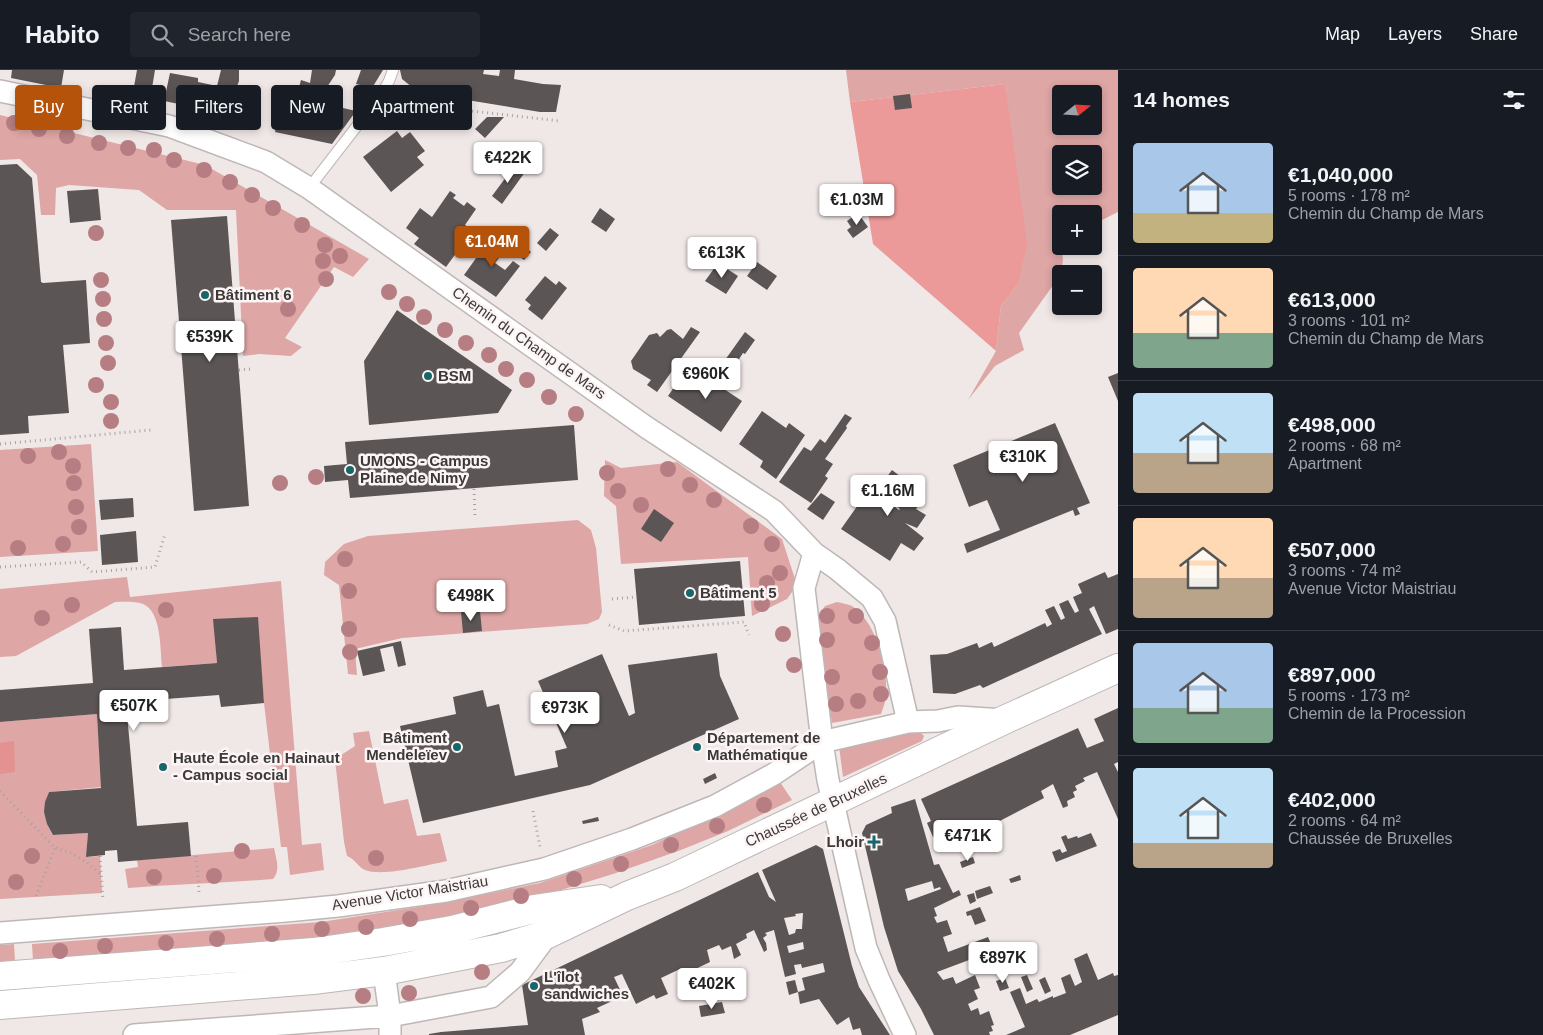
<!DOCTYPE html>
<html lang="en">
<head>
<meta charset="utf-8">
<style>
  body { margin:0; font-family:Arial,sans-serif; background:#20242c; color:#f1f3f6; height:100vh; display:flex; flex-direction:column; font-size:19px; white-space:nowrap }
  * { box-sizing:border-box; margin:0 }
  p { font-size:16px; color:#9ea1a6 }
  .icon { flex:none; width:28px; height:28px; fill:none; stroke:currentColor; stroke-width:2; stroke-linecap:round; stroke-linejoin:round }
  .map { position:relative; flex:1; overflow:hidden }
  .details { display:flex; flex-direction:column; background:#171b24; width:425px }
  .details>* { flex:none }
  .hud { position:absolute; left:15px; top:15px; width:475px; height:45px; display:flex; gap:10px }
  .needle { width:32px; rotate:72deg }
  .buttons { position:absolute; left:1052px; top:15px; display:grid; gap:10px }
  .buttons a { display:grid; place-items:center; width:50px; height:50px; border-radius:5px; background:#171b24; box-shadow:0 2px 8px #0003; font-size:25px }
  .price { position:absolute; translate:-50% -42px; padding:0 11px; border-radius:5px; background:#fff; color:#222; font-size:16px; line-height:32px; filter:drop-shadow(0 1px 2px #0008) }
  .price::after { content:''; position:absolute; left:50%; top:30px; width:15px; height:11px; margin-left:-8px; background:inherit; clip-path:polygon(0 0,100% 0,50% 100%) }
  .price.selected { background:#b45309; color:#fff }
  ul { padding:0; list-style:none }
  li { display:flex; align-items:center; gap:15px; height:125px; padding:0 15px }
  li+li { border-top:1px solid #363941 }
  li span { display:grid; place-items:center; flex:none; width:140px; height:100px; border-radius:5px; color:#555 }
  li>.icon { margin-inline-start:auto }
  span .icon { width:60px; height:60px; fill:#fffc; stroke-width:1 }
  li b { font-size:21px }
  h2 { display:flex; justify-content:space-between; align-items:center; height:60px; padding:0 15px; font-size:21px }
  .pill { padding:0 18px; border-radius:5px; background:#171b24; box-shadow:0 2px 8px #0003; font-size:18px; line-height:45px }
  .pill.selected { background:#b45309; color:#fff }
  header { display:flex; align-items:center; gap:30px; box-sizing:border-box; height:70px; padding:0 25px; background:#171b24; border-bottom:1px solid #363941 }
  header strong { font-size:24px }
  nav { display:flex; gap:28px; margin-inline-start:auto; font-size:18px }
  .search { width:350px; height:45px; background:#20242c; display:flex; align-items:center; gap:12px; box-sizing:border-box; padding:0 18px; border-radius:5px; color:#9ea1a6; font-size:19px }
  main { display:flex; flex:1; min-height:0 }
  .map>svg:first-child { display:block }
  .green { fill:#dea6a5; fill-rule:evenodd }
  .forest { fill:#ec9999 }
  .water { fill:#e39191 }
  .building { fill:#5c5555; fill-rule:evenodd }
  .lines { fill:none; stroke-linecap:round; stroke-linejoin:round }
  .lane-casing { stroke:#beb7b6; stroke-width:12 }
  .street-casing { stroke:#beb7b6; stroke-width:24 }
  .primary-casing { stroke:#beb7b6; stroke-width:30 }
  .path { stroke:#a8a2a2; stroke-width:3; stroke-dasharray:1 4; stroke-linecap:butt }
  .lane { stroke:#fff; stroke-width:10 }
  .street { stroke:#fff; stroke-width:21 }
  .primary { stroke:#fff; stroke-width:28 }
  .tree { fill:#b67e82 }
  .poi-dot { fill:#176669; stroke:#fdf5f5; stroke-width:2 }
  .labels { text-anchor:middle; stroke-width:5; stroke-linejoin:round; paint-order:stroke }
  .poi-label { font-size:15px; font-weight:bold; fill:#3c3939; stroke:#fdf5f5; text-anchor:start }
  .street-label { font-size:15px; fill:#3c3939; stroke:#fdf5f5 }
</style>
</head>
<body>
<header>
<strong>Habito</strong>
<div class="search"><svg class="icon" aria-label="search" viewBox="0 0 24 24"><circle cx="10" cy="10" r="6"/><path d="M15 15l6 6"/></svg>Search here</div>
<nav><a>Map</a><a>Layers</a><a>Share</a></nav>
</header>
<main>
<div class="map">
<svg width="1118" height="965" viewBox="0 0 1118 965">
  <rect width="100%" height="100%" fill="#f0e8e7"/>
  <path class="green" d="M846,0H1118V142L1094,154V144H1061V169L1063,190L1061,204L1019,263L1024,280L995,296L968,330L996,281L1001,236L1018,214L1005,14L850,32ZM1061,24H1094V56H1061ZM1061,84H1094V116H1061Z
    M0,45L205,95L369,189L353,207L334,197L285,268L302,277L291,286L259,284L243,286L236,140H167L139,120L69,115L56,118L55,145H41L37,105L20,89L0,90Z
    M91,374L98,481L0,487V380Z
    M605,390L621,398L677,392L782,469L797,515L787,529L752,546L748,487L621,494L616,436L604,426Z
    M578,450L591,460L596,478L602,542L599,549L587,554L402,568L355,579L357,605L348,604L339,515L324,505L325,492L344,474L368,466Z
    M127,507L130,527L281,511L302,775L321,773L324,800L290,805L287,777H281L264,633L257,547L214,550L217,593L162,597C160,580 162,542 143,534C134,531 124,532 115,532L16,586L0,587V519Z
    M837,532C841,533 848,534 852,536C876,552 888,597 886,625C886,631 883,638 881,644L832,653L819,574L817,548L825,536Z
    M97,644L102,717L49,722C43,737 44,751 53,765L88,763L87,787L100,786L102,823L0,829V652Z
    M369,661L384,734L408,729L417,766L440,763L447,791C427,795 383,807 365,800C358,797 355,789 347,786L344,772L335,689L355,676L353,663Z
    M919,661L924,666L922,671L843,707L839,676Z
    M780,712L792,730L728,761L681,780L613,804L516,834L366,863L250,874L33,891L32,874L321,852L437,834L540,813L652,775L710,748Z
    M274,778C276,789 281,800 273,809C225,813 176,814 128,818L125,799L138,797L137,790Z
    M14,874L15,891L0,892V875Z"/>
  <path class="forest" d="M1005,14L1027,174L1018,214L1001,236L996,281L873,174L850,32Z"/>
  <path class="water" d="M14,671L15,702L0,704V673Z"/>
  <path class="building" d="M12,0H64L61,18L11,8Z
    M137,0H155L149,36L131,33Z
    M221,0H239V11L233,27L241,29L235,54L198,45L199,38L164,31L170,3L198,8V12L217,16Z
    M312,0H336L335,5L317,32L356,41L332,74L275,62L281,32L301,36L300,39L304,40L306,31L296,29L301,10L310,13Z
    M361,0H383L372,18L356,14Z
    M400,0H484L483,4L499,6L500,0H515L514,9L543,14L561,15L556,42H540L418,22L402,9Z
    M910,24L912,38L895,40L893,26Z
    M487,47H504L485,68L475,59Z
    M397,61L402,68L410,62L425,81L417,87L424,95L391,122L363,87Z
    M17,94L32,108L41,212L43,213L86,210L90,273L63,275L69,343L28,346L29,363L0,365V95Z
    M515,95L525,102L502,134L492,126Z
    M98,119L101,150L70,153L67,121Z
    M450,121L456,125L453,128L464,136L467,132L476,139L465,155L473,160L446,197L414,174L419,168L406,158L420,138L432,147Z
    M600,138L615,149L606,162L591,152Z
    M858,143L868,157L853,168L847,160L851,157L847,151Z
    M227,146L249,436L194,441L171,150Z
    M550,158L559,165L546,181L537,173Z
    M508,164L514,168L495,193L505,200L513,191L520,196L496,227L464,205L489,170L498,178Z
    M525,177L531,182L524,190L517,185Z
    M757,192L777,206L767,220L747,206Z
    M718,193L738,206L726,224L705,211Z
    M545,206L556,215L559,211L567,218L542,250L528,239L531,235L525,230Z
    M397,240L512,320L498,343L369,355L364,291Z
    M691,257L700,262L657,322L647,315L651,310L633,299L631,291L649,265L657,263L660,267L667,260L671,259L683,269Z
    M745,262L755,270L745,284L743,283L730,303L720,297Z
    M685,301L697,309L703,303L713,310L712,311L742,331L721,362L668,326Z
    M1118,303V331L1108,307Z
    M762,341L786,358L789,353L805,365L776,409L760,397L763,391L739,374Z
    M845,344L852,348L846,356L847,358L825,389L833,394L825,406L828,408L811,433L779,412L804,377L811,381L820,369L825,373Z
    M1055,353L1090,433L1077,438L1080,444L1075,446L1073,440L967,483L964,474L1000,460L987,430L969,437L953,395Z
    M574,355L578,410L350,428L348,410L325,412L324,396L347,394L345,372Z
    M892,400L925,425L916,439L926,445L917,458L905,453L924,468L914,481L901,473L890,491L841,459L870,418L899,440L900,439L877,420Z
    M821,423L835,432L823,450L807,439Z
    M133,428L134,447L101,450L99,430Z
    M654,439L674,453L661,472L641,459Z
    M136,461L138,492L102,495L100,465Z
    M740,491L745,546L639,555L634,499Z
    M1105,502L1108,508L1118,504V559L1106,564L1094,536L1089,539L1102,564L983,618L980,615L955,624L933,623L930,585L947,584L977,573L979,578L992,572L994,577L1045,553L1047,557L1052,554L1045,540L1054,536L1061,550L1065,548L1059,534L1068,530L1075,543L1079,541L1073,527L1082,523L1078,514Z
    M480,541L482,561L463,563L461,542Z
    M258,547L264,633L221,637L219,625L126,632L137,756L188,752L191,786L118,792L117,780L105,781V785L86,787L88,763L53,765L47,754L44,742L45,732L49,722L101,718L97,644L0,652V620L93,613L89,559L121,557L124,600L217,593L213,549Z
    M401,571L406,595L398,597L393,576L380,579L385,601L363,606L357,581Z
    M717,583L720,606L739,649L590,715L423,753L400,656L456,644L453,627L483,620L487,637L499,634L515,706L558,697L555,681L567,678L538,611L602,584L629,646L635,643L628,595Z
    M1118,638V692L1114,694L1118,702V749L1097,702L1083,708L1085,711L1075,716L1077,720L1073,722L1075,727L1067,731L1068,736L1063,738L1053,714L1041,721L1044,728L992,755L996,764L988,768L981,750L974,753L982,770L974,774L968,759L951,766L948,760L933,767L927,753L931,751L921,729L1078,658L1087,678L1104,671L1094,649Z
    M715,703L717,708L705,714L703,709Z
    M915,729L934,795L939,794L953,823L959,820L961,825L934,838L937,846L934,847L937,853L947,850L952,864L943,867L948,882L988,867L998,891L980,898L977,887L937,902L943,910L953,907L956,914L975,905L980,918L974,920L978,929L968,934L971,941L978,938L980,945L989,941L994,955L991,956L993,961L989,962L990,965H934L921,939L898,901L884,857L862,763L866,755L892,743L891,737ZM932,811L934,819L940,817L941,819L908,831L905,819Z
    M598,747L599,751L583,754L582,751Z
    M1091,763L1097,776L1056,792L1052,782L1060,779L1062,783L1067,781L1061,767L1066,765L1068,769L1077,766L1078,768Z
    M816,775L823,779L852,896L859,917L890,965H862L860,958L853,960L849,947L837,955L819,929L800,934L798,922L805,920L802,908L825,902L823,893L802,898L801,894L794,895L796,904L785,907L774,860L765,863L767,865L763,868L766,873L767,880L764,882L754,860L746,864L747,868L736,874L741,885L734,889L731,876L722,880L719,875L707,880L710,892L683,905L680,899L661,908L668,924L656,929L654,925L636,934L622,904L614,907L623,926L597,938L600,942L582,949L585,965H429V964L441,962L528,955L522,915L758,802L769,827L776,832L762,800ZM803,843L802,859H796L795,863L789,865L784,848L796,846L795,844ZM803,872L804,879L789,883L787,876Z
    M973,787L975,793L962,798L960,792Z
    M1020,805L1021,810L1011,813L1009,809Z
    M990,816L993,823L977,829L975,821Z
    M974,823L976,831L970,834L967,825Z
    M980,837L986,851L975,855L971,845L967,846L966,842Z
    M1087,883L1098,910L1113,903L1114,906L1118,905V945L1070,965H1006L1025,957L1010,922L1020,918L1026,934L1037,929L1039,932L1053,926V928L1066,923L1061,908L1070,904L1075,916L1082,912L1074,889Z
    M1027,905L1033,919L1027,922L1021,907Z
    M1045,907L1051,921L1045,924L1039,910Z
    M1005,908L1009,918L1000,921L996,911Z
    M795,910L798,922L789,925L786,912Z
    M722,932L725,943L701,947L699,936Z"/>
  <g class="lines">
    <g class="lane-casing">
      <path id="lane" d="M309,118L381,25L389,11L393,0"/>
    </g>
    <g class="street-casing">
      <path id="street" d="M0,21L169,56L266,92L309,118L646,357L774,441L814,483L837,499L872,528L885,551L908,652
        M814,483L804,518L822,672L828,710L866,878L879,910L905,965
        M0,863L286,841L338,836L446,821L544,799L632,769L715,736L774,704L822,672L908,652L938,651L958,647L1004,650
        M384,901L390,946V965
        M134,965L390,946L491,927L520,902L548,864"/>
    </g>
    <g class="primary-casing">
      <path id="primary" d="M0,906L314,882L383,872L452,860L534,839L601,829
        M0,935L313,910L384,901L451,888L501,878L548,864L627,826L675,807L1004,650L1118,598"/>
    </g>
    <path class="path" d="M401,22L427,36L560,51
      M239,300L251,299
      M0,374L151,360
      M474,419L475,447
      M0,497L81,492L92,502L155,497L165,464
      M612,529L636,527
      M609,555L624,561L744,552L749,565
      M0,721L55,778L71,783L86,792L102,805
      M533,741L540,777
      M100,786L103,830
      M196,786L199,822
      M36,826L55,778"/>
    <use href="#lane" class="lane"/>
    <use href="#street" class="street"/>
    <use href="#primary" class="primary"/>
  </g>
  <g class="tree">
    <circle cx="14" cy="53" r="8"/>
    <circle cx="39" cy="59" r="8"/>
    <circle cx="67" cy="66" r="8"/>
    <circle cx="99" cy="73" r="8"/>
    <circle cx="128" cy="78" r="8"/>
    <circle cx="154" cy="80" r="8"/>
    <circle cx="174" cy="90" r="8"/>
    <circle cx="204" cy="100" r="8"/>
    <circle cx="230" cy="112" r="8"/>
    <circle cx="252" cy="125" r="8"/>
    <circle cx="273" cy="138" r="8"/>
    <circle cx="302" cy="155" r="8"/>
    <circle cx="96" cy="163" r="8"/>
    <circle cx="325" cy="175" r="8"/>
    <circle cx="340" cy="186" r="8"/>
    <circle cx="323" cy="191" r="8"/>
    <circle cx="326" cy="209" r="8"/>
    <circle cx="101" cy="210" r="8"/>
    <circle cx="389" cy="222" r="8"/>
    <circle cx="103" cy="229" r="8"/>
    <circle cx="407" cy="234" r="8"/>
    <circle cx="288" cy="239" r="8"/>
    <circle cx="424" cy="247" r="8"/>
    <circle cx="104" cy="249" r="8"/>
    <circle cx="445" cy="260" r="8"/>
    <circle cx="106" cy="273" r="8"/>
    <circle cx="466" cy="273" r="8"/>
    <circle cx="489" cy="285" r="8"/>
    <circle cx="108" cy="293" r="8"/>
    <circle cx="506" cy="299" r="8"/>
    <circle cx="527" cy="310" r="8"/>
    <circle cx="96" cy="315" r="8"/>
    <circle cx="549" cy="327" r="8"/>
    <circle cx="111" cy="332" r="8"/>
    <circle cx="576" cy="344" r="8"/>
    <circle cx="111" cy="351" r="8"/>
    <circle cx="59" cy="382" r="8"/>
    <circle cx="28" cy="386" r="8"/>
    <circle cx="73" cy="396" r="8"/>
    <circle cx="668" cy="399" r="8"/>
    <circle cx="607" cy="403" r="8"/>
    <circle cx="316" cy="407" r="8"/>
    <circle cx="74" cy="413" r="8"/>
    <circle cx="280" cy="413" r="8"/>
    <circle cx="690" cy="415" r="8"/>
    <circle cx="618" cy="421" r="8"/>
    <circle cx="714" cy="430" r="8"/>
    <circle cx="641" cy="435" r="8"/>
    <circle cx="76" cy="437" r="8"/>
    <circle cx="751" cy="456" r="8"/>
    <circle cx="79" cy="457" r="8"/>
    <circle cx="63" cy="474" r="8"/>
    <circle cx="772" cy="474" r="8"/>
    <circle cx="18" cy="478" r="8"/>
    <circle cx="345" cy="489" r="8"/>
    <circle cx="780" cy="503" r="8"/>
    <circle cx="767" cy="513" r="8"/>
    <circle cx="349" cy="521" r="8"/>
    <circle cx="762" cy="534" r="8"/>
    <circle cx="72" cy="535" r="8"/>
    <circle cx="166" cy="540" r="8"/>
    <circle cx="827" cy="546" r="8"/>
    <circle cx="856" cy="546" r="8"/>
    <circle cx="42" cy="548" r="8"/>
    <circle cx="349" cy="559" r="8"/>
    <circle cx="783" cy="564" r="8"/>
    <circle cx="827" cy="570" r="8"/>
    <circle cx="872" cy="573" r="8"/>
    <circle cx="350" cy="582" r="8"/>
    <circle cx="794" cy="595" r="8"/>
    <circle cx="880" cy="602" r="8"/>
    <circle cx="832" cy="607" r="8"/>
    <circle cx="881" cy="624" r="8"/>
    <circle cx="858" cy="631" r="8"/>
    <circle cx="836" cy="634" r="8"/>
    <circle cx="764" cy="735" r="8"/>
    <circle cx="717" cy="756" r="8"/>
    <circle cx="671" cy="775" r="8"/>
    <circle cx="242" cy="781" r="8"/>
    <circle cx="32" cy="786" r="8"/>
    <circle cx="376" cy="788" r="8"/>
    <circle cx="621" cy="794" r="8"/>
    <circle cx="214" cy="806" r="8"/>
    <circle cx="154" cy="807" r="8"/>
    <circle cx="574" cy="809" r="8"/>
    <circle cx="16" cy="812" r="8"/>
    <circle cx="521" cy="826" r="8"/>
    <circle cx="471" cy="838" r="8"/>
    <circle cx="410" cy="849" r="8"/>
    <circle cx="366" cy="857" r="8"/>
    <circle cx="322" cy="859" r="8"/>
    <circle cx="272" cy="864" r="8"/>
    <circle cx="217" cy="869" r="8"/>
    <circle cx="166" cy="873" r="8"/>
    <circle cx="105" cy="876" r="8"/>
    <circle cx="60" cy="881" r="8"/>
    <circle cx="482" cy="902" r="8"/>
    <circle cx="409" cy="923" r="8"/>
    <circle cx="363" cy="926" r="8"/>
  </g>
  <g class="poi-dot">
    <circle cx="205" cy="225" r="5"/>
    <circle cx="428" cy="306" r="5"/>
    <circle cx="350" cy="400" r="5"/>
    <circle cx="690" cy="523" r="5"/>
    <circle cx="457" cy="677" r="5"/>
    <circle cx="697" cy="677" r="5"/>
    <circle cx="163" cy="697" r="5"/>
    <path d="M871.5 764.5h5v5h5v5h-5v5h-5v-5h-5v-5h5z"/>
    <circle cx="534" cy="916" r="5"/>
  </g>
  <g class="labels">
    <g class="poi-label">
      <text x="215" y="230">Bâtiment 6</text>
      <text x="438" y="311">BSM</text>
      <text x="360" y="396">UMONS - Campus<tspan x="360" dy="17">Plaine de Nimy</tspan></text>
      <text x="700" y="528">Bâtiment 5</text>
      <text x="447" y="673" text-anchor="end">Bâtiment<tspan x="447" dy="17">Mendeleïev</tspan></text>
      <text x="707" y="673">Département de<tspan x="707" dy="17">Mathématique</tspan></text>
      <text x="173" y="693">Haute École en Hainaut<tspan x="173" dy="17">- Campus social</tspan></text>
      <text x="864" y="777" text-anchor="end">Lhoir</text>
      <text x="544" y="912">L'îlot<tspan x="544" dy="17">sandwiches</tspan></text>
    </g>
    <g class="street-label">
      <text transform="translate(529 273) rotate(35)" y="5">Chemin du Champ de Mars</text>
      <text transform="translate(816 740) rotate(-25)" y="5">Chaussée de Bruxelles</text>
      <text transform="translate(410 823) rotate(-9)" y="5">Avenue Victor Maistriau</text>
    </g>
  </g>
</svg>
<div class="buttons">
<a><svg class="needle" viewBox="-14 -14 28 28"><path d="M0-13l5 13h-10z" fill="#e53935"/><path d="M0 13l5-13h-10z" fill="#9ea1a6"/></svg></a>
<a><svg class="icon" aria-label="layers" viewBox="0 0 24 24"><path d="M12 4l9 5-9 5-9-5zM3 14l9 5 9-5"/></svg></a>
<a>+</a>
<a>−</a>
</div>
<b class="price" style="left:508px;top:114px">€422K</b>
<b class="price" style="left:857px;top:156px">€1.03M</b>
<b class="price selected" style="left:492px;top:198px">€1.04M</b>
<b class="price" style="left:722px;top:209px">€613K</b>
<b class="price" style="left:210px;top:293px">€539K</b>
<b class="price" style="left:706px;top:330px">€960K</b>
<b class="price" style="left:1023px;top:413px">€310K</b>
<b class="price" style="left:888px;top:447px">€1.16M</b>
<b class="price" style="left:471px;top:552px">€498K</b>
<b class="price" style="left:134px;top:662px">€507K</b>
<b class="price" style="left:565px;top:664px">€973K</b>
<b class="price" style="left:968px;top:792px">€471K</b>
<b class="price" style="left:1003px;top:914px">€897K</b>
<b class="price" style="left:712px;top:940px">€402K</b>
<div class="hud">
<a class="pill selected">Buy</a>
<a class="pill">Rent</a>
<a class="pill">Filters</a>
<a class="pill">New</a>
<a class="pill">Apartment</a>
</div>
</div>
<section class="details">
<h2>14 homes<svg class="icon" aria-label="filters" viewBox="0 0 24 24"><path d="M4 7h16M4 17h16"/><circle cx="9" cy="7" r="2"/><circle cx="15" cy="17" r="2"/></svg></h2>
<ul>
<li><span style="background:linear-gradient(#a9c7e8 70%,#c2b280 0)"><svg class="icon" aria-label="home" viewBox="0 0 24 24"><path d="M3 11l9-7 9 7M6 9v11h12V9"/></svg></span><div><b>€1,040,000</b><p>5 rooms · 178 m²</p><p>Chemin du Champ de Mars</p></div></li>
<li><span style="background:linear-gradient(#ffd9b3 65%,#7fa58c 0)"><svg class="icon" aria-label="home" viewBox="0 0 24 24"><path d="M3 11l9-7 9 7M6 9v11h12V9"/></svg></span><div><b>€613,000</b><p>3 rooms · 101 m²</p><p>Chemin du Champ de Mars</p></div></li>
<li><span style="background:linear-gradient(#bfe0f5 60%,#b9a48a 0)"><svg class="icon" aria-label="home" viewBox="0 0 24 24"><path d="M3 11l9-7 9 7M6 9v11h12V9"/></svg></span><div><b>€498,000</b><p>2 rooms · 68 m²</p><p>Apartment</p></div></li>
<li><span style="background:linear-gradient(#ffd9b3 60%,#b9a48a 0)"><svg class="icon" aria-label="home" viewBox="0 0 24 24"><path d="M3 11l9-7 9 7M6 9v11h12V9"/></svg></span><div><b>€507,000</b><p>3 rooms · 74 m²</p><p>Avenue Victor Maistriau</p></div></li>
<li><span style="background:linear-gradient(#a9c7e8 65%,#7fa58c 0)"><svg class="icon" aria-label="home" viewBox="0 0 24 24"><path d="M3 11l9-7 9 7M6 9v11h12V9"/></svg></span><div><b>€897,000</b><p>5 rooms · 173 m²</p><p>Chemin de la Procession</p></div></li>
<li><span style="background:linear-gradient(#bfe0f5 75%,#b9a48a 0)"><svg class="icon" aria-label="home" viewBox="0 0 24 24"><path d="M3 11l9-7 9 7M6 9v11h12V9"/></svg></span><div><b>€402,000</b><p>2 rooms · 64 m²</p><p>Chaussée de Bruxelles</p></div></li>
</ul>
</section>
</main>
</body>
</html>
